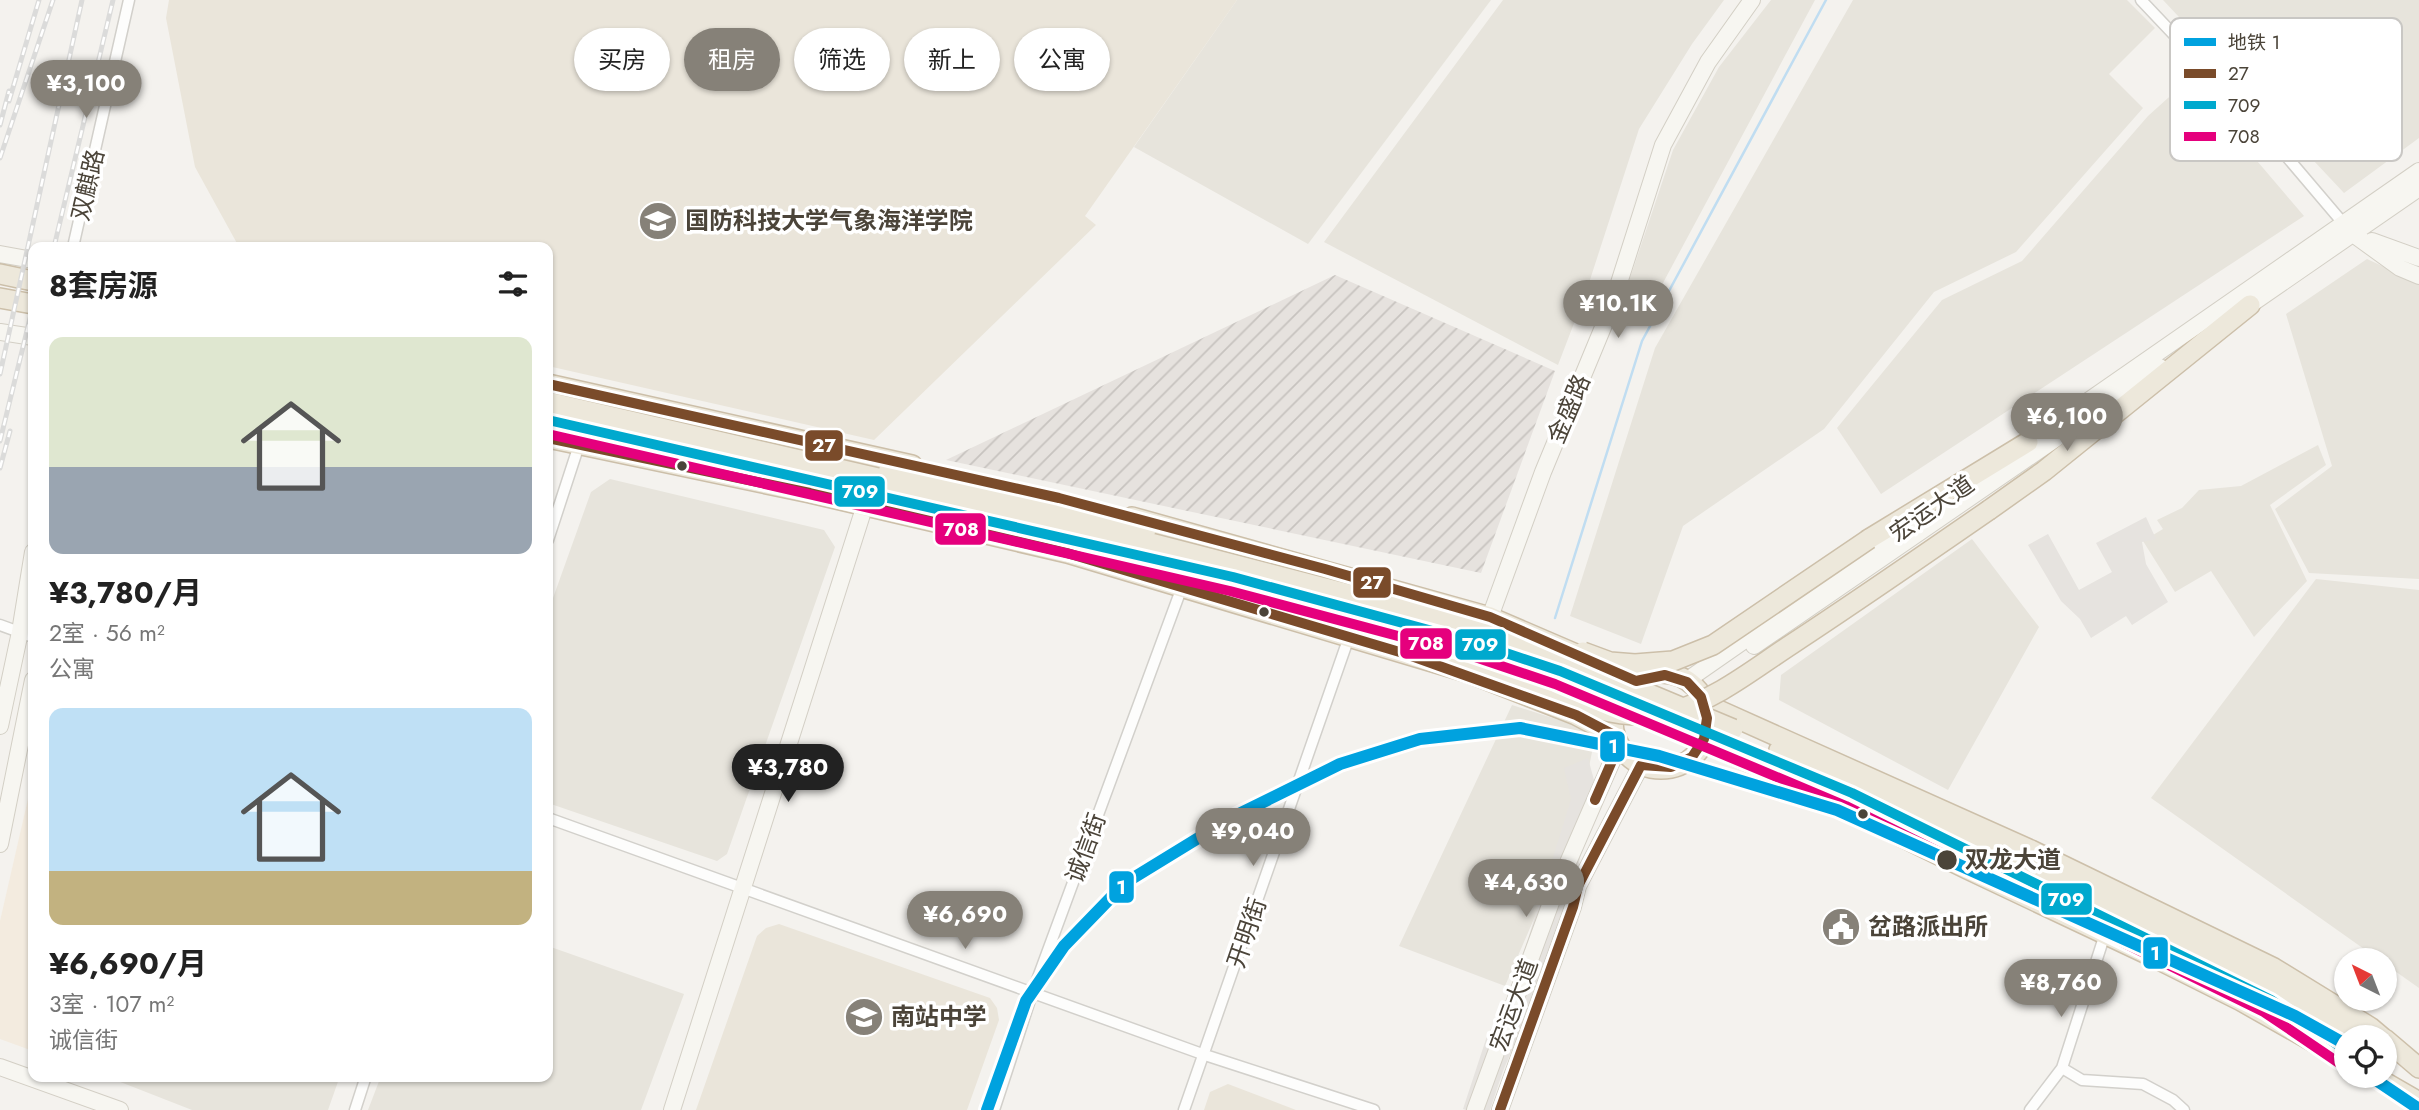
<!DOCTYPE html>
<html lang="zh">
<head>
<meta charset="utf-8">
<style>
  body { margin:0; font-family:Jost,"Noto Sans SC",sans-serif; background:#f6f6f6; color:#222; height:100vh; display:flex; flex-direction:column; font-size:26px; white-space:nowrap }
  * { box-sizing:border-box; margin:0 }
  p { font-size:23px; color:#767676 }
  .icon { flex:none; width:38px; height:38px; fill:none; stroke:currentColor; stroke-width:2; stroke-linecap:round; stroke-linejoin:round }
  .map { position:relative; flex:1; overflow:hidden }
  .side { position:absolute; left:28px; top:242px; width:525px; height:840px; display:flex; flex-direction:column; background:#fff; border-radius:14px; box-shadow:0 2px 5px #0004 }
  .side>* { flex:none }
  .top-card { position:absolute; left:574px; top:28px; width:665px; height:63px; display:flex; gap:14px }
  .needle { width:46px; rotate:318deg }
  .buttons { position:absolute; left:2334px; top:948px; display:grid; gap:14px }
  .buttons a { display:grid; place-items:center; width:63px; height:63px; border-radius:50%; background:#fff; box-shadow:0 2px 5px #0004; font-size:35px }
  .price { position:absolute; translate:-50% -60px; padding:0 16px; border-radius:24px; background:#868178; color:#fff; font-size:23px; line-height:46px; filter:drop-shadow(0 2px 4px #0008) }
  .price::after { content:''; position:absolute; left:50%; top:42px; width:21px; height:16px; margin-left:-10px; background:inherit; clip-path:polygon(0 0,100% 0,50% 100%) }
  .price.selected { background:#222; color:#fff }
  ul { padding:0; list-style:none }
  li { display:grid; align-content:center; gap:14px; height:371px; padding:0 21px }
  li span { display:grid; place-items:center; height:217px; border-radius:14px; color:#555 }
  li>.icon { margin-inline-start:auto }
  span .icon { width:126px; height:126px; fill:#fffc; stroke-width:1 }
  li b { font-size:30px }
  h2 { display:flex; justify-content:space-between; align-items:center; height:84px; padding:0 21px; font-size:30px }
  .tag { padding:0 24px; border-radius:32px; background:#fff; box-shadow:0 2px 5px #0004; font-size:24px; line-height:63px }
  .tag.selected { background:#868178; color:#fff }
  .map>svg:first-child { display:block }
  .residential { fill:#e7e4dc }
  .commercial { fill:#f3ebdf }
  .industrial { fill:url(#industrial-furrows) }
  .education { fill:#eae5da }
  .parking { fill:#e6e3df }
  .lines { fill:none; stroke-linecap:round; stroke-linejoin:round }
  .stream { stroke:#c0ddf1; stroke-width:2.5 }
  .street-casing { stroke:#d2d0cb; stroke-width:13 }
  .secondary-casing { stroke:#d3cfc5; stroke-width:18 }
  .highway-casing { stroke:#ccbfa9; stroke-width:22 }
  .street { stroke:#fdfdfc; stroke-width:10 }
  .secondary { stroke:#f7f6f1; stroke-width:16 }
  .highway { stroke:#ede8db; stroke-width:19 }
  .rail-casing { stroke:#dbdbda; stroke-width:5 }
  .rail { stroke:#fff; stroke-width:2.5; stroke-dasharray:8; stroke-linecap:butt }
  .highway-bridge-casing { stroke:#ccbfa9; stroke-width:22; stroke-linecap:butt }
  .highway-bridge { stroke:#ede8db; stroke-width:19 }
  .bus-1-casing { stroke:#fff; stroke-width:16 }
  .bus-2-casing { stroke:#fff; stroke-width:16 }
  .bus-3-casing { stroke:#fff; stroke-width:16 }
  .bus-1 { stroke:#7a4b2a; stroke-width:10 }
  .bus-2 { stroke:#00a9ce; stroke-width:10 }
  .bus-3 { stroke:#e5007d; stroke-width:10 }
  .metro-1-casing { stroke:#fff; stroke-width:18 }
  .metro-1 { stroke:#00a2df; stroke-width:12 }
  .bus-dot { fill:#4b4439; stroke:#fff; stroke-width:2.5 }
  .labels { text-anchor:middle; stroke-width:7; stroke-linejoin:round; paint-order:stroke }
  .street-label { font-size:24px; fill:#4b4439; stroke:#fff }
  .poi-label { font-size:24px; font-weight:bold; fill:#4b4439; stroke:#fff; text-anchor:start }
  .stop-label { font-size:24px; font-weight:bold; fill:#4b4439; stroke:#fff; text-anchor:start }
  .key { fill:#fff; stroke:#c9c7c4; stroke-width:2 }
  .key-label { font-size:19px; fill:#4b4439 }
  .line-badge { stroke:#fff; stroke-width:2.5 }
  .badge-label { font-size:19px; text-anchor:middle; font-weight:bold; fill:#fff }
</style>
</head>
<body>
<div class="map">
<svg width="2419" height="1110" viewBox="0 0 2419 1110">
  <defs>
    <pattern id="industrial-furrows" width="10" height="10" patternUnits="userSpaceOnUse" patternTransform="scale(1.75)"><rect width="10" height="10" fill="#e6e2de"/><path d="M-1 1l2-2M0 10L10 0M9 11l2-2" fill="none" stroke="#c7c3bf"/></pattern>
  </defs>
  <rect width="100%" height="100%" fill="#f4f2ee"/>
  <path class="residential" d="M1237,0H1491L1308,244L1134,147Z
    M1503,0H1724L1692,44L1639,129L1586,292L1558,365L1324,242Z
    M1771,0H1815L1642,322L1620,308L1673,150L1719,67Z
    M1853,0H2127L2155,28L2109,74L2143,108L2016,252L1934,292L1824,429L1683,526L1641,644L1570,616L1655,348Z
    M2163,0H2419V138L2344,193Z
    M2188,80L2304,216L1881,494L1837,428L1942,300L2022,261L2148,116Z
    M2367,259L2419,283V579L2309,573L2275,509L2332,466L2286,314Z
    M2318,445L2326,465L2270,505L2307,581L2254,637L2211,571L2175,592L2143,541L2163,529L2157,520L2182,508L2199,490L2241,486Z
    M610,479L824,530L835,547L727,854L717,861L548,803V612L591,492Z
    M1972,539L2039,627L1948,790L1779,700L1781,675Z
    M2316,579L2419,590V988L2385,964V961H2381L2151,798Z
    M1512,705L1596,732L1580,812L1505,986L1399,946Z
    M548,946L684,994L641,1110H368L381,1076H548Z
    M105,1076H340L328,1110H192Z"/>
  <path class="commercial" d="M33,777V1051L0,1039V921Z"/>
  <path class="industrial" d="M1335,275L1555,371L1481,573L946,460Z"/>
  <path class="education" d="M169,0H1237L1085,216L1096,225L874,440L548,366V247H239L195,167L166,18Z
    M779,924L990,998L997,1008L999,1020L967,1110H696L757,936L766,928Z
    M1228,1084L1296,1110H1204L1210,1092Z"/>
  <path class="parking" d="M2146,517L2156,539L2142,542L2146,564L2168,602L2132,625L2126,616L2091,638L2080,619L2061,601L2028,545L2048,534L2079,590L2112,572L2096,543Z
    M1588,758L1594,780L1576,880L1539,987L1503,1071L1490,1110H1466L1463,1109L1487,1036L1512,991L1571,799L1564,768Z"/>
  <g class="lines">
    <path class="stream" d="M1555,618L1642,341L1826,0"/>
    <g class="street-casing">
      <path id="street" d="M2141,0L2264,130L2343,223
        M73,247L129,0
        M548,540L579,445
        M0,625L33,637
        M548,818L1205,1055L1374,1110
        M2062,1068L2082,1080L2143,1084L2173,1100L2184,1110
        M355,1110L366,1076
        M994,1110L1033,991L1182,587
        M1184,1110L1349,637
        M2030,1110L2062,1068L2105,934"/>
    </g>
    <g class="secondary-casing">
      <path id="secondary" d="M2347,228L2353,234L2400,268L2419,276
        M2372,241L2419,258
        M0,254L33,260
        M2241,311L2419,188
        M0,332L33,337
        M2019,449L2419,171
        M1486,628L1543,472L1611,308L1663,145L1708,62L1752,0
        M1754,646L2160,367
        M1686,681L1917,520
        M0,726L20,632L33,552
        M0,844L33,680
        M0,1067L120,1110
        M672,1110L865,505
        M1475,1110L1553,897L1619,745
        M1500,1110L1573,907L1578,886L1641,765"/>
    </g>
    <g class="highway-casing">
      <path id="highway" d="M0,274L33,281
        M0,298L33,304
        M548,384L912,465
        M548,438L810,493L1067,553L1469,673L1576,715L1614,735
        M1989,510L2044,471L2250,305
        M1132,517L1490,617L1590,660
        M1869,539L2028,442
        M1613 721a48 48 0 1 1 96 0a48 48 0 1 1-96 0Z
        M1705,704L2031,850L2274,968L2370,1027L2383,1038
        M1704,742L1760,767L1967,869L2149,955L2241,1001L2347,1061
        M1779,750L2202,948L2277,989L2357,1038
        M2081,905L2271,1000L2311,1027
        M2385,1039L2419,1068
        M2374,1076L2419,1102"/>
    </g>
    <use href="#street" class="street"/>
    <use href="#secondary" class="secondary"/>
    <use href="#highway" class="highway"/>
    <g class="rail-casing">
      <path id="rail" d="M9,101L39,0
        M0,125L9,91
        M0,158L53,0
        M54,247L113,0
        M0,374L82,0
        M0,441L33,306
        M0,468L10,431"/>
    </g>
    <use href="#rail" class="rail"/>
    <g class="highway-bridge-casing">
      <path id="highway-bridge" d="M548,402L1073,523L1402,608L1470,627L1573,662L1733,729
        M548,420L1221,574
        M889,469L1095,515L1147,528
        M1196,580C1291,608 1387,633 1481,664C1542,684 1605,729 1673,711C1716,700 1755,668 1792,644C1859,600 1924,555 1989,510
        M1301,595L1484,645
        M1583,652L1610,662L1635,664L1673,661L1713,645L1869,539
        M1536,663L1622,697"/>
    </g>
    <use href="#highway-bridge" class="highway-bridge"/>
    <g class="bus-1-casing">
      <path id="bus-1" d="M548,384L1059,498L1325,569L1490,617L1636,681L1665,675L1687,682L1701,697L1707,718L1704,739L1692,757L1671,767L1641,765L1578,886L1573,907L1500,1110
        M548,438L810,493L1067,553L1403,653L1576,715L1614,735L1619,745L1595,800"/>
    </g>
    <g class="bus-2-casing">
      <path id="bus-2" d="M548,420L1233,577L1473,642L1560,671L1852,793L2271,1000L2347,1051"/>
    </g>
    <g class="bus-3-casing">
      <path id="bus-3" d="M548,434L1230,591L1469,655L1555,684L1846,806L2264,1012L2339,1063"/>
    </g>
    <use href="#bus-1" class="bus-1"/>
    <use href="#bus-2" class="bus-2"/>
    <use href="#bus-3" class="bus-3"/>
    <g class="metro-1-casing">
      <path id="metro-1" d="M2370,1076L2419,1109
        M987,1110L1026,1001L1064,946L1125,883L1231,818L1340,764L1420,739L1520,728L1659,756L1837,810L2295,1016L2347,1045"/>
    </g>
    <use href="#metro-1" class="metro-1"/>
  </g>
  <defs>
    <g id="university-disc" transform="scale(2.0125)"><circle r="9.5" fill="#868178" stroke="#fff"/><path d="M0-5L7-2L0 1L-7-2ZM-4 1L0 2.5L4 1V4Q0 6-4 4Z" fill="#fff"/></g>
    <g id="civic-disc" transform="scale(2.0125)"><circle r="9.5" fill="#868178" stroke="#fff"/><path d="M-.6-6.5H3V-4.5H.6V-3L4-1V1h2V6H-6V1h2V-1L-.6-3ZM-1.2 2.5V6h2.4V2.5Z" fill="#fff"/></g>
    <g id="school-disc" transform="scale(2.0125)"><circle r="9.5" fill="#868178" stroke="#fff"/><path d="M0-5L7-2L0 1L-7-2ZM-4 1L0 2.5L4 1V4Q0 6-4 4Z" fill="#fff"/></g>
  </defs>
  <g fill-rule="evenodd">
    <use href="#university-disc" x="658" y="221"/>
    <use href="#civic-disc" x="1841" y="927"/>
    <use href="#school-disc" x="864" y="1017"/>
  </g>
  <g class="bus-dot">
    <circle cx="682" cy="466" r="6"/>
    <circle cx="1264" cy="612" r="6"/>
    <circle cx="1863" cy="814" r="6"/>
    <circle cx="1947" cy="860" r="11"/>
  </g>
  <g class="labels">
    <g class="street-label">
      <text transform="translate(88 185) rotate(-77)" y="8">双麒路</text>
      <text transform="translate(1569 409) rotate(-67)" y="8">金盛路</text>
      <text transform="translate(1932 509) rotate(-35)" y="8">宏运大道</text>
      <text transform="translate(1086 848) rotate(-70)" y="8">诚信街</text>
      <text transform="translate(1247 933) rotate(-71)" y="8">开明街</text>
      <text transform="translate(1514 1005) rotate(-70)" y="8">宏运大道</text>
    </g>
    <g class="poi-label">
      <text x="685" y="229">国防科技大学气象海洋学院</text>
      <text x="1868" y="935">岔路派出所</text>
      <text x="891" y="1025">南站中学</text>
    </g>
    <g class="stop-label">
      <text x="1965" y="868">双龙大道</text>
    </g>
  </g>
  <rect x="2170" y="18" width="232" height="143" rx="10" class="key"/>
  <rect x="2184" y="38" width="32" height="8" fill="#00a2df"/>
  <rect x="2184" y="69" width="32" height="9" fill="#7a4b2a"/>
  <rect x="2184" y="101" width="32" height="8" fill="#00a9ce"/>
  <rect x="2184" y="132" width="32" height="9" fill="#e5007d"/>
  <g class="key-label">
    <text x="2228" y="49">地铁 1</text>
    <text x="2228" y="80">27</text>
    <text x="2228" y="112">709</text>
    <text x="2228" y="143">708</text>
  </g>
  <g class="line-badge">
    <rect x="804" y="429" width="40" height="33" rx="7" fill="#7a4b2a"/>
    <rect x="833" y="475" width="53" height="33" rx="7" fill="#00a9ce"/>
    <rect x="934" y="512" width="53" height="34" rx="7" fill="#e5007d"/>
    <rect x="1352" y="566" width="40" height="33" rx="7" fill="#7a4b2a"/>
    <rect x="1399" y="627" width="54" height="33" rx="7" fill="#e5007d"/>
    <rect x="1454" y="628" width="53" height="33" rx="7" fill="#00a9ce"/>
    <rect x="1599" y="730" width="27" height="33" rx="7" fill="#00a2df"/>
    <rect x="1108" y="870" width="27" height="34" rx="7" fill="#00a2df"/>
    <rect x="2040" y="882" width="53" height="34" rx="7" fill="#00a9ce"/>
    <rect x="2142" y="936" width="27" height="34" rx="7" fill="#00a2df"/>
  </g>
  <g class="badge-label">
    <text x="824" y="452">27</text>
    <text x="860" y="498">709</text>
    <text x="961" y="536">708</text>
    <text x="1372" y="589">27</text>
    <text x="1426" y="650">708</text>
    <text x="1480" y="651">709</text>
    <text x="1613" y="753">1</text>
    <text x="1121" y="894">1</text>
    <text x="2066" y="906">709</text>
    <text x="2155" y="960">1</text>
  </g>
</svg>
<div class="buttons">
<a><svg class="needle" viewBox="-14 -14 28 28"><path d="M0-13l5 13h-10z" fill="#e53935"/><path d="M0 13l5-13h-10z" fill="#767676"/></svg></a>
<a><svg class="icon" aria-label="locate" viewBox="0 0 24 24"><circle cx="12" cy="12" r="6"/><path d="M12 2v4M12 18v4M2 12h4M18 12h4"/></svg></a>
</div>
<b class="price" style="left:86px;top:120px">¥3,100</b>
<b class="price" style="left:1618px;top:340px">¥10.1K</b>
<b class="price" style="left:2067px;top:453px">¥6,100</b>
<b class="price selected" style="left:788px;top:804px">¥3,780</b>
<b class="price" style="left:1253px;top:868px">¥9,040</b>
<b class="price" style="left:1526px;top:919px">¥4,630</b>
<b class="price" style="left:965px;top:951px">¥6,690</b>
<b class="price" style="left:2061px;top:1019px">¥8,760</b>
<div class="top-card">
<a class="tag">买房</a>
<a class="tag selected">租房</a>
<a class="tag">筛选</a>
<a class="tag">新上</a>
<a class="tag">公寓</a>
</div>
<section class="side">
<h2>8套房源<svg class="icon" aria-label="filters" viewBox="0 0 24 24"><path d="M4 7h16M4 17h16"/><circle cx="9" cy="7" r="2"/><circle cx="15" cy="17" r="2"/></svg></h2>
<ul>
<li><span style="background:linear-gradient(#dfe7d0 60%,#9aa5b1 0)"><svg class="icon" aria-label="home" viewBox="0 0 24 24"><path d="M3 11l9-7 9 7M6 9v11h12V9"/></svg></span><div><b>¥3,780/月</b><p>2室 · 56 m²</p><p>公寓</p></div></li>
<li><span style="background:linear-gradient(#bfe0f5 75%,#c2b280 0)"><svg class="icon" aria-label="home" viewBox="0 0 24 24"><path d="M3 11l9-7 9 7M6 9v11h12V9"/></svg></span><div><b>¥6,690/月</b><p>3室 · 107 m²</p><p>诚信街</p></div></li>
</ul>
</section>
</div>
</body>
</html>
